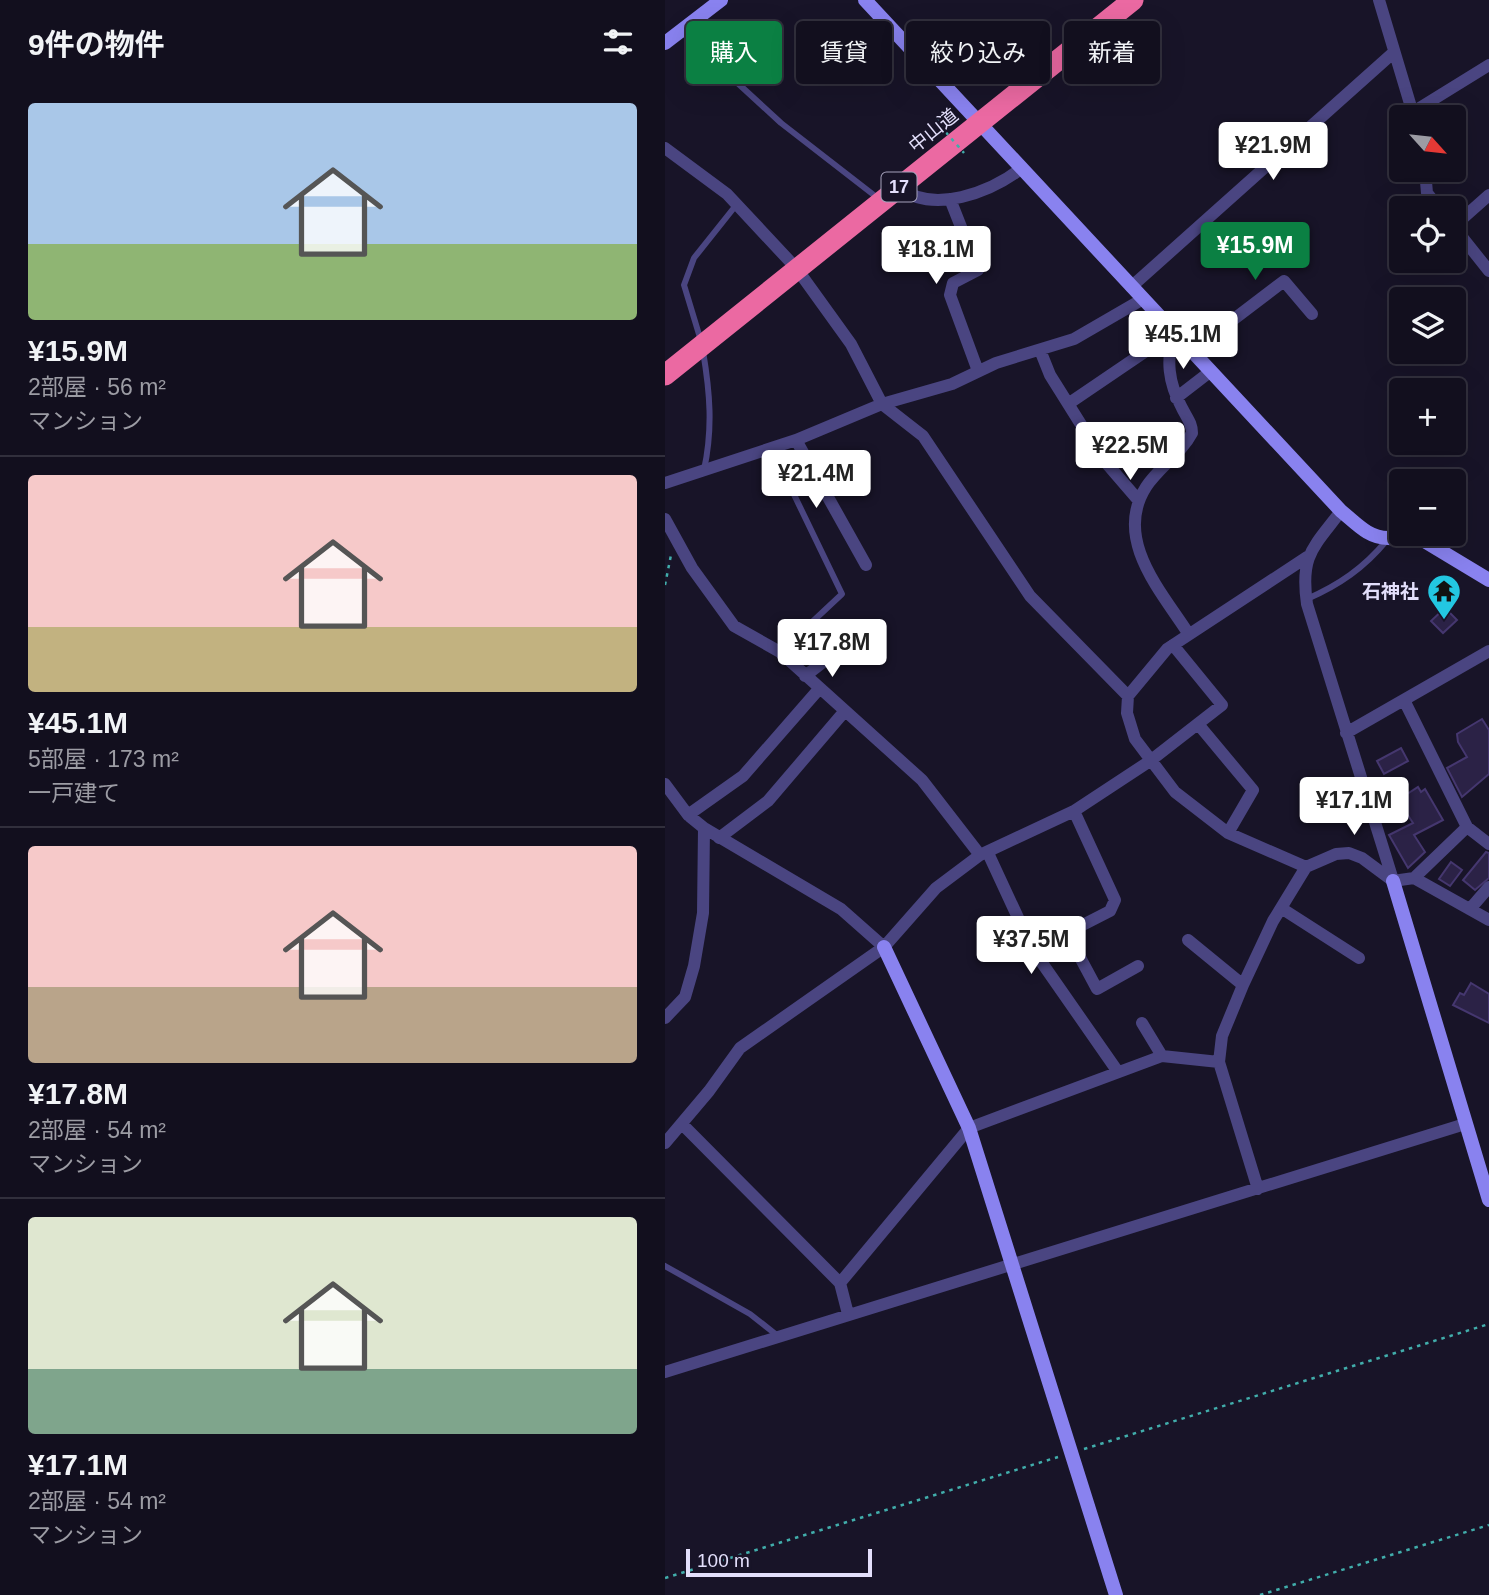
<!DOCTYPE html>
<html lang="ja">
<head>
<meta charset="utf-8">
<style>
  body { margin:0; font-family:Helvetica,"Noto Sans JP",sans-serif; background:#1b1827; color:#f1f3f6; height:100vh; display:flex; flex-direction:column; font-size:26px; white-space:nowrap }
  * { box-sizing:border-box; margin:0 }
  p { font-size:23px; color:#9c9ca4 }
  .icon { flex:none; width:38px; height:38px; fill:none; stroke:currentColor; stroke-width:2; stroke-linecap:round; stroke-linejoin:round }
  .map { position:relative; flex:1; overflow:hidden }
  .drawer { display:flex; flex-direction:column; background:#120f1e; width:665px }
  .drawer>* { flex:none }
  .hud { position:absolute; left:21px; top:21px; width:665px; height:63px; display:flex; gap:14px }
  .needle { width:46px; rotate:117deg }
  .fabs { position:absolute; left:724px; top:105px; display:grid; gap:14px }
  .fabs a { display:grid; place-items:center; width:77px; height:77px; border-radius:7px; background:#120f1e; box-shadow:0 7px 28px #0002,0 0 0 2px #312f3c; font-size:35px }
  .scale { position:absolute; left:21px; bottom:18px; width:186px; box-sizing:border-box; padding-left:7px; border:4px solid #e3dffb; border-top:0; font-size:19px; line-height:24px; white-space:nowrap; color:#e3dffb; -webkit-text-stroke:5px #181428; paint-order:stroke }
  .price { position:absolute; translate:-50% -60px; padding:0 16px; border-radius:7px; background:#fff; color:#222; font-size:23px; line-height:46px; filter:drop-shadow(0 2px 4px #0008) }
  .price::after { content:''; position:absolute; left:50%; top:42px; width:21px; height:16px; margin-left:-10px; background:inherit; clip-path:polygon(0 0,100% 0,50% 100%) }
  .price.on { background:#0b8043; color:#fff }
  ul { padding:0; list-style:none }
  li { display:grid; align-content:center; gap:14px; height:371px; padding:0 28px }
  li+li { border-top:2px solid #312f3c }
  li span { display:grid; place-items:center; height:217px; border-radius:7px; color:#555 }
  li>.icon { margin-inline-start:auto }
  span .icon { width:126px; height:126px; fill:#fffc; stroke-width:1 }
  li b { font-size:30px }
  h2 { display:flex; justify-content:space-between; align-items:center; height:84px; padding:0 28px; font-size:30px }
  .pill { padding:0 24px; border-radius:7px; background:#120f1e; box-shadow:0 7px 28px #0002,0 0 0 2px #312f3c; font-size:24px; line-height:63px }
  .pill.on { background:#0b8043; color:#fff }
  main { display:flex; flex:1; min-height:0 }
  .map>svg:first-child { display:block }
  .building { fill:#2b2246; stroke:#45376f; stroke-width:2 }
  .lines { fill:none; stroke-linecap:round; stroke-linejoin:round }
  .path { stroke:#41adab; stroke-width:2.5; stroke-dasharray:3.5 5; stroke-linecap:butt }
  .lane { stroke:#4a4581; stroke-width:6 }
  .street { stroke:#4a4581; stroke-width:12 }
  .secondary { stroke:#8982ef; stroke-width:14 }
  .highway { stroke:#eb69a2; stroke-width:21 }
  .path-bridge { stroke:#41adab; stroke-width:2.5; stroke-dasharray:3.5 5; stroke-linecap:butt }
  .labels { text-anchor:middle; stroke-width:5; stroke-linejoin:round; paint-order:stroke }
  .shield { fill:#181428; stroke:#a6a2bc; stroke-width:2 }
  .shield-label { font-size:18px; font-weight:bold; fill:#e3dffb }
  .street-label { font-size:19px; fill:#e3dffb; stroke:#181428 }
  .poi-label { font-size:19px; font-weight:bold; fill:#e3dffb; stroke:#181428; text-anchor:end }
</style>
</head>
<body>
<main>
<section class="drawer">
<h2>9件の物件<svg class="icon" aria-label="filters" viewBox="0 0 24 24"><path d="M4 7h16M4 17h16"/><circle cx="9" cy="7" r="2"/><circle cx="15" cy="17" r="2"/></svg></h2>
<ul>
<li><span style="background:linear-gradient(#a9c7e8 65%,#8fb573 0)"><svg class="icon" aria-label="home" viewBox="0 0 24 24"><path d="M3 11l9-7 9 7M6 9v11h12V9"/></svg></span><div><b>¥15.9M</b><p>2部屋 · 56 m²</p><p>マンション</p></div></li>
<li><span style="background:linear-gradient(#f6c9c9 70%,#c2b280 0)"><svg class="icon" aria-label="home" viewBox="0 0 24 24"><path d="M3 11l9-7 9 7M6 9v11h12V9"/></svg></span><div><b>¥45.1M</b><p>5部屋 · 173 m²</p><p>一戸建て</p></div></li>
<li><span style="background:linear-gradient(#f6c9c9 65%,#b9a48a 0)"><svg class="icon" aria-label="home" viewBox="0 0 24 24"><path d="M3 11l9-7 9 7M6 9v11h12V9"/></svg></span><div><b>¥17.8M</b><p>2部屋 · 54 m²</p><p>マンション</p></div></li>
<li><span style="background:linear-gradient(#dfe7d0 70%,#7fa58c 0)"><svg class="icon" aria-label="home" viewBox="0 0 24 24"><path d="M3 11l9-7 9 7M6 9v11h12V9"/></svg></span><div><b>¥17.1M</b><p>2部屋 · 54 m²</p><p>マンション</p></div></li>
</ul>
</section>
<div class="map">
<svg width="824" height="1595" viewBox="0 0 824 1595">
  <rect width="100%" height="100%" fill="#181428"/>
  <path class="building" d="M780,608L792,620L778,633L766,621Z
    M817,719L824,730V774L797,797L782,768L802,757L793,742L792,734Z
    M736,748L743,761L719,774L712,761Z
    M753,787L756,792L760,789L778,820L749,835L760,852L743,868L724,835L748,823L733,800Z
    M821,852L824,853V878L810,890L798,880Z
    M786,862L797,870L785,886L774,879Z
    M806,983L824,994V1023L788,1005L795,993L799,995Z"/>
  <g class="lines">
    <path class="path" d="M273,120L284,108
      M0,585L6,555
      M419,1449L824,1324
      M0,1578L393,1457
      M595,1595L824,1525"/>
    <path class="lane" d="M17,32L116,123L214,199
      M36,341L19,285L29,258L72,204
      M38,351C45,393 48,428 39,470
      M107,449L177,594L115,652
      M642,599C674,585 699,568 722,540
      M0,1266L85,1314L113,1336"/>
    <path class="street" d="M714,0L749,117
      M748,112L824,65
      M0,148L62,194L132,269L186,344L217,404L258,436L365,596L463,696
      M760,170L762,193L774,208
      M234,187C268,215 326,192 357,168
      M285,199L313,270L288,283L285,295L313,371
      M789,226L824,195
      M789,227L824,271
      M466,287L728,53
      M509,332C501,360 503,382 517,408C522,418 527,423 527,433C516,454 494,467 481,487C448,539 496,591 523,633
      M375,350L385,375L437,458L474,501
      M527,351L619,281L647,314
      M511,398L546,371
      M403,404L509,332
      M131,440L201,565
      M0,483L131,440L217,404L287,384L331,363L409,339L478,299
      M676,511C648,548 635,555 642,604L728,880
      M0,519L27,568L69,626L115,652L257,780L315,855
      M140,676L179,646
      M739,700L802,827
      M533,724L588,790L563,833
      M681,733L824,651
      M0,784L23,815L39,828L176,909L219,947
      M409,811L450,900L445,911L402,933L432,989L473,966
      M23,815L78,776L154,689
      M54,838L103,801L179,712
      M323,853L368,950L453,1072
      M641,867L563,833L510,792L470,739L462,713L463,696L502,649L642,557
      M749,878L802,827L824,844
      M616,908L694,958
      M805,909L824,887
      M523,940L578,985
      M0,1018L20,997L29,966L38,913L39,828
      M477,1023L497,1056
      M17,1124L175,1283L183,1314
      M0,1143L44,1091L75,1048L219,947L271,888L315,855L409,811L485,761L557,705L508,645
      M593,1189L554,1062L557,1036L578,985L608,921L641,867L671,854L684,853L697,858L728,881L749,878L824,920
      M175,1283L304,1128L497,1056L554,1062
      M0,1372L800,1124"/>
    <path class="secondary" d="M200,0L676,511C691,523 703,538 723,538C735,539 744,535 756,539L824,580
      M0,43L56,0
      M728,881L824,1200
      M219,947L304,1128L451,1595"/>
    <path class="highway" d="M0,375L468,0"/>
    <path class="path-bridge" d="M273,120L271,121L299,153"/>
  </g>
  <defs>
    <g id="temple-pin" transform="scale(1.75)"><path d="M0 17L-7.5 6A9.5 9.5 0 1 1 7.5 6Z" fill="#23c7e2" stroke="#181428"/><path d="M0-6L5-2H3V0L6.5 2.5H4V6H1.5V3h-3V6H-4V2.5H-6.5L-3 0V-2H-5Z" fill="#111"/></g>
  </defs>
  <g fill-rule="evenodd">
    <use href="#temple-pin" x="779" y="591"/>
  </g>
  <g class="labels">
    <rect class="shield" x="216.5" y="172.5" width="35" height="29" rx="5"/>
    <g class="shield-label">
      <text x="234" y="193">17</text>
    </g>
    <g class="street-label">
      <text transform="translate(268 130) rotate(-39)" y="7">中山道</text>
    </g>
    <g class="poi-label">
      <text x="754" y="598">石神社</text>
    </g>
  </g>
</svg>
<div class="fabs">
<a><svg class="needle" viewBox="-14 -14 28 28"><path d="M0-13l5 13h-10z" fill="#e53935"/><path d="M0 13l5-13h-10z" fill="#9c9ca4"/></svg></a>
<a><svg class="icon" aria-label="locate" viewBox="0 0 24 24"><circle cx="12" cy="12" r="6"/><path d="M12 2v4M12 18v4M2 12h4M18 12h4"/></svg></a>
<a><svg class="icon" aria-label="layers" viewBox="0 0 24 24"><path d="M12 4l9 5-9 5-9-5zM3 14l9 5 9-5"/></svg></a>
<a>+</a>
<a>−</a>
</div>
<div class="scale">100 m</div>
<b class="price" style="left:608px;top:182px">¥21.9M</b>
<b class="price on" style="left:590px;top:282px">¥15.9M</b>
<b class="price" style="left:271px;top:286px">¥18.1M</b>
<b class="price" style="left:518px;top:371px">¥45.1M</b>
<b class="price" style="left:465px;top:482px">¥22.5M</b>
<b class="price" style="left:151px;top:510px">¥21.4M</b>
<b class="price" style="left:167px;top:679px">¥17.8M</b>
<b class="price" style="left:689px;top:837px">¥17.1M</b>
<b class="price" style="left:366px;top:976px">¥37.5M</b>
<div class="hud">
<a class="pill on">購入</a>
<a class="pill">賃貸</a>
<a class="pill">絞り込み</a>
<a class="pill">新着</a>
</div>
</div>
</main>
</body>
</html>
